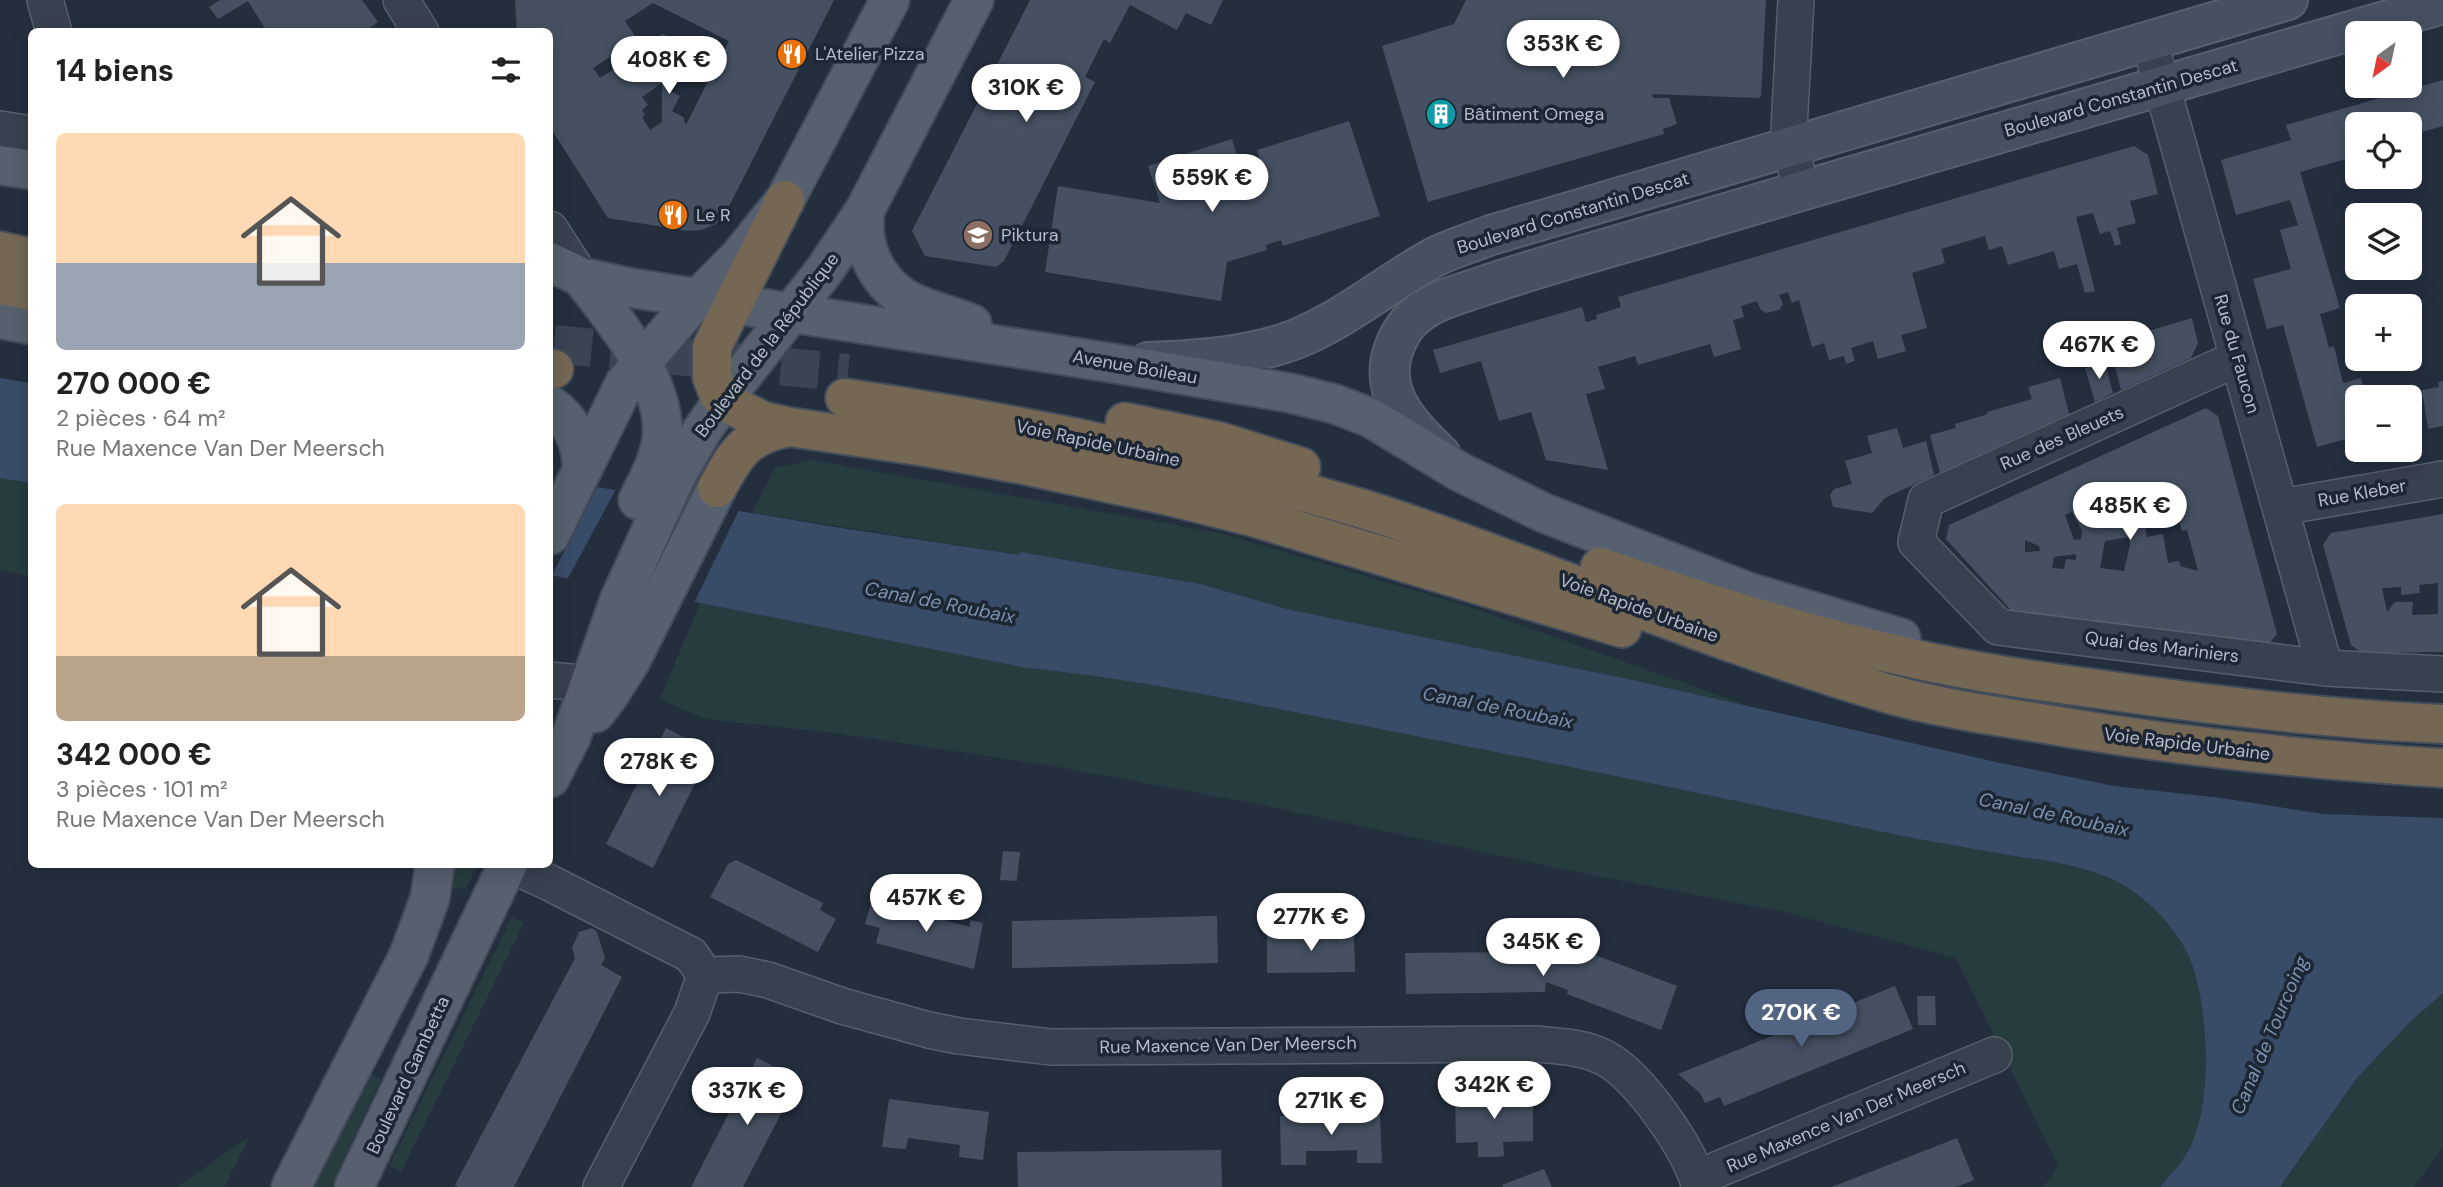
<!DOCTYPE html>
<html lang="fr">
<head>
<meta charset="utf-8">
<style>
  body { margin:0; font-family:"DM Sans",sans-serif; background:#f6f6f6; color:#222; height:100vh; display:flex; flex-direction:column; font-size:26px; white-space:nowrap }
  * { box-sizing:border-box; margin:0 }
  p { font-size:23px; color:#767676 }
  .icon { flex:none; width:38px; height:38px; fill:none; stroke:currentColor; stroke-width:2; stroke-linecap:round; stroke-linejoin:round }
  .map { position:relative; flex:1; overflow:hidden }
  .drawer { position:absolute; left:28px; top:28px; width:525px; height:840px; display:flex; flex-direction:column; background:#fff; border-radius:10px; box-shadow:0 4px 18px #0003 }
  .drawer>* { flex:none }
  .needle { width:46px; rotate:213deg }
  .controls { position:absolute; left:2345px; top:21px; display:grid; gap:14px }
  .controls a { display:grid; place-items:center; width:77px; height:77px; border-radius:10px; background:#fff; box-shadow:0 4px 18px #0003; font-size:35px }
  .price { position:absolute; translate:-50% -60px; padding:0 16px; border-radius:24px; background:#fff; color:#222; font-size:23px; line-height:46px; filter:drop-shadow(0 2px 4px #0008) }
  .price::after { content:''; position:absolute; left:50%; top:42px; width:21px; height:16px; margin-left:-10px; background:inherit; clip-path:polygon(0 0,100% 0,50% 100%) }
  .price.on { background:#516482; color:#fff }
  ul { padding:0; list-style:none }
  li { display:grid; align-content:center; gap:14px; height:371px; padding:0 28px }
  li span { display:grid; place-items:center; height:217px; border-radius:10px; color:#555 }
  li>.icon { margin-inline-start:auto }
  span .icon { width:126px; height:126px; fill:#fffc; stroke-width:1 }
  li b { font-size:30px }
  h2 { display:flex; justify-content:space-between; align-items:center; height:84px; padding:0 28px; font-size:30px }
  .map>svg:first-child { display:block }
  .green { fill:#263c3f }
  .water { fill:#394c67 }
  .pier { fill:#242f3e }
  .building { fill:#455162; fill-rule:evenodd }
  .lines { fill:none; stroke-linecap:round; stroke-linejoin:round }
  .highway-tunnel { stroke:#3a4453; stroke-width:38; stroke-dasharray:38 19; stroke-linecap:butt }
  .street-casing { stroke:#565f6c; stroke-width:38 }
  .secondary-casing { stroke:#565f6c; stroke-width:42 }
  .primary-casing { stroke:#414a57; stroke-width:42 }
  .highway-casing { stroke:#434c59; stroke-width:42 }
  .street { stroke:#38414e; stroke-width:35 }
  .secondary { stroke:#465061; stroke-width:38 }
  .primary { stroke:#56606e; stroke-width:38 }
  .highway { stroke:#746855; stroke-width:38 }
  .labels { text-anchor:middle; stroke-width:7; stroke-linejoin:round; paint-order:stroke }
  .poi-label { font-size:18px; fill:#b4bcc9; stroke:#1d2633; text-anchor:start }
  .street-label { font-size:18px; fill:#b4bcc9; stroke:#1d2633 }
  .water-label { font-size:19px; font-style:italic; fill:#7c92b1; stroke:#1d2633 }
</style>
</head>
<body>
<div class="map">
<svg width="2443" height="1187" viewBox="0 0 2443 1187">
  <rect width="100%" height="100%" fill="#242f3e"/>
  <path class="green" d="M812,460L1220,533L1464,605L1752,707L1628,679L1291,610L1200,584L1021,553V555L752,513L775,468Z
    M0,478L31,483V577L0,570Z
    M700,603L1027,668C1134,678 1240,702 1345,722C1523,757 1701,793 1878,831C1921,840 1965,847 2008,855C2048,861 2092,866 2128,888C2152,903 2179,932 2190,959C2209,1006 2214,1108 2187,1153C2180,1165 2169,1176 2160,1187H2043L2058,1166L1956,958L1789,913L1567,870L1257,804L1053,766L835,733L705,719L660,699Z
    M452,865H478L466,889L450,888Z
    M512,917L524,923L401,1172L389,1166Z
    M2443,993V1147L2414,1187H2281L2357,1078L2413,1019Z
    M370,1074L381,1079L331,1187H311Z
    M250,1136L224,1187H177Z"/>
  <path class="water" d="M0,378L31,383V483L0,478Z
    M550,479L828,526L1020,555V552L1200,584L1291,610L1628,679L1996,762L2114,786L2221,798L2323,814L2443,818V993L2413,1019L2357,1078L2280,1187H2160C2169,1176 2180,1165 2187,1153C2214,1108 2209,1006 2190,959C2179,932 2152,903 2128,888C2092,866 2048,861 2008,855C1965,847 1921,840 1878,831C1701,793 1523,757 1345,722C1240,702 1134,678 1027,668L700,603L550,575Z"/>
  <path class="pier" d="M550,476L599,484L550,579Z
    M617,487L740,508L693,605L566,582Z"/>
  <path class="building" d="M220,0H362L378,22L364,32H267L248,1L218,19L209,7Z
    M515,0H834L725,214L716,224L701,230L688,231L608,218L550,127V32H517ZM653,3L729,41L718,61L716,52L686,36L674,39L661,33L662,47L712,73L686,125L683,117L672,111L680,96L670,91L679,74L661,65L662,68L643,80L629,60L600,78L593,68L627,46L625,43L635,36L625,21ZM662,83V122L650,130L642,117L645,115L642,110L648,105L642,97Z
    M1030,0H1223L1211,25L1186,13L1177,30L1130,5L1110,43L1104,39L1085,77L1095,82L1004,261L996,267L925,256L912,231Z
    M1466,0H1766L1761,96L1759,98L1652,94L1653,98H1669L1677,124L1663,129L1664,134L1428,202L1382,46L1454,24Z
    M2443,80V126L2415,134L2417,139L2410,141V124H2357V156L2300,172L2340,308L2320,314L2329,348L2334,346L2343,383L2361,378L2366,397H2357V419L2349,421L2353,437L2317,447L2283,325L2267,329L2253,279L2291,269L2280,230L2298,225L2290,200L2236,215L2221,160L2291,140L2286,125Z
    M1349,121L1380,216L1283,246L1281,240L1266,245L1267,250L1227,262L1221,301L1045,272L1058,186L1160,203L1148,166L1232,139L1240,164L1260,159L1257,150Z
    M2134,146L2148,155L2158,194L2130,201L2136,223L2117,228L2121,244L2115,246L2110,231L2100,234L2093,213L2076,217L2095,291L2085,293L2077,264L2059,269L2054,251L2008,265L2002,246L1989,250L1985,236L1941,249L1945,263L1912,273L1927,328L1901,335L1906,351L1878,359L1873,341L1851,348L1855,361L1846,364L1844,356L1829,360L1824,343L1812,347L1799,300L1792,303L1788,292L1779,295L1783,304L1779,310L1766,313L1760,309L1757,301L1741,306L1744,317L1733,320L1741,349L1714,357L1710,344L1638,365L1635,356L1598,367L1605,389L1586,394L1608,470L1546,460L1531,412L1499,421L1481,361L1440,373L1433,350L1582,307L1586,322L1597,319L1596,315L1621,307L1618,297Z
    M2192,318L2198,343L2191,358L2121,390L2113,359L2147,344L2145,332Z
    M2105,363L2113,393L2095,402L2085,368Z
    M2060,378L2069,414L1940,473L1930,435L1956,428L1955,424L1988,414L1987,412L2032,399L2028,387Z
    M2443,381V426L2428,429L2422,390L2439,387L2438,382Z
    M2206,408L2218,416L2277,634L2268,645L2018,618L1946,539L1949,525ZM2175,486L2181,509L2176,510L2182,531L2187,530L2198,571L2180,566L2179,561L2168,563L2163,534L2147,537L2144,518L2151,516L2147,500ZM2072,512L2082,531L2081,539L2074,540L2065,515ZM2129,537L2130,545L2124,571L2100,568L2105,541ZM2025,540L2039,546L2040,551L2025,552ZM2076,554V560L2066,559L2064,569L2052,568L2054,557Z
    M1897,428L1903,448L1926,441L1934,475L1885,498L1872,513L1833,507L1830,495L1834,489L1852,484L1845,461L1872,453L1867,436Z
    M2443,514V652L2362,653L2351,645L2323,545L2331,533ZM2438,583V614L2412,615L2413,602H2395L2387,612L2382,588L2401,587V595L2420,593L2419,585Z
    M666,728L711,751L653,868L606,844Z
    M1003,851L1020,852L1017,881L1000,880Z
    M736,860L823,903L820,910L836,919L818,952L710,897L728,864Z
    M872,900L970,927V920L983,923L974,969L876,943L880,928L865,924Z
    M1217,916L1218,963L1012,968V921Z
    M592,928L597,932L605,958L601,965L622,977L514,1187H458L455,1185L575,958L572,948L579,932Z
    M1354,932L1355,972L1267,973V934Z
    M1519,939H1551L1550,946L1580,957L1582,950L1677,986L1661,1030L1567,994L1568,990L1546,982L1545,992L1406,994L1405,953L1519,952Z
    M1895,986L1913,1029L1800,1075L1724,1106L1720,1097L1705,1103L1700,1093L1678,1074Z
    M1917,996H1935L1936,1025H1918Z
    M757,1058L799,1079L743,1187H691Z
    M1533,1094V1141L1503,1142L1504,1156L1495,1157H1478V1142L1456,1143L1455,1095Z
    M889,1099L989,1112L983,1160L959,1157L960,1145L908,1138L906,1149L882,1147Z
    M1380,1114L1382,1163H1357V1150L1331,1151H1306V1165H1281L1280,1116Z
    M1957,1138L1974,1180L1956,1187H1832Z
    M1221,1150L1222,1187H1018L1017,1152Z
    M1544,1169L1552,1187H1503L1502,1185Z"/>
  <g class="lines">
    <path class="highway-tunnel" d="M554,344L848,373"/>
    <g class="street-casing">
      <path id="street" d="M45,0L54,32
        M401,0L421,32
        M1796,0L1789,129L1800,191
        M2149,40L2325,668
        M0,129L32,134
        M550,229L581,277
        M2238,358L1926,500L1916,542L1998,627L2325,668L2443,674
        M2282,507L2443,479
        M550,680L591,684
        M509,864L550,883L691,955L705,975L692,1013L601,1187
        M705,975L739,974L768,980L842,1006L929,1030L959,1036L1051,1047L1536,1044C1559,1046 1584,1047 1605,1058C1640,1077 1689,1148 1700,1187
        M1697,1178L1994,1055"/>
    </g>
    <g class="secondary-casing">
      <path id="secondary" d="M1148,362C1197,360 1250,357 1296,339C1345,319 1385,285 1431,259C1449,249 1471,243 1491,235L2288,0
        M1441,455C1409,424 1375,391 1396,343C1400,334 1405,325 1413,318C1431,301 1457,295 1480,287C1539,267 1600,250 1659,233C1920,155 2182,80 2443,4"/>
    </g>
    <g class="primary-casing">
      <path id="primary" d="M0,165L32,170
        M865,210C863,230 864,245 873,263C895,307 930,307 972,324
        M550,262L581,277L632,288L1118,364L1290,393L1335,404L1371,418L1460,472L1544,513L1748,592L1901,638
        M581,277C614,319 672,388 661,444C657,464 647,482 638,500
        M0,319L32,325
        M550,405C572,420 581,442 582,467
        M550,535L625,383L684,313L740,256L785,200L890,0
        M595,713L609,695L630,662L717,488
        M550,778L571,737L619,601L676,476L701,432L723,400L824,271L865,210L974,0
        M291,1187L409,955L430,898L435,864
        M354,1187L508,864"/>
    </g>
    <g class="highway-casing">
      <path id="highway" d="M785,200L712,347V377L719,395L731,405L763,421L790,427L932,448L1019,464L1169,496L1253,517L1622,628
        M0,251L32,258
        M0,285L32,291
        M550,369H554
        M845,398C1020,423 1193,459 1363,509C1431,530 1498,556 1565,581C1671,621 1777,661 1886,693C1934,707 1990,715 2040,723C2174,746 2308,760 2443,768
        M1125,422L1218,441L1301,467
        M717,488C736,452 748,434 790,427
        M1600,567C1700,602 1802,634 1906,657C1971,672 2038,681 2105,690C2217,706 2330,719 2443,724"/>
    </g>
    <use href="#street" class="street"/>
    <use href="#secondary" class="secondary"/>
    <use href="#primary" class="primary"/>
    <use href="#highway" class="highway"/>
  </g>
  <defs>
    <g id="restaurant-disc" transform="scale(1.575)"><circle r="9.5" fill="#e8710a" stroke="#1d2633"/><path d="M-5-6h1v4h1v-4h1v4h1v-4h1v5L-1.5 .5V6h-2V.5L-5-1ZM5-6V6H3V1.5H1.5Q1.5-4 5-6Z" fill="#fff"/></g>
    <g id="building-disc" transform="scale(1.575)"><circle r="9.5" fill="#0f9aa8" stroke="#1d2633"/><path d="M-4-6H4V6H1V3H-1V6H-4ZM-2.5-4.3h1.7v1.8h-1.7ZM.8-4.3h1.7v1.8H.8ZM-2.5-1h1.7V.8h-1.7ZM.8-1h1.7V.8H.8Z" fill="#fff"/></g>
    <g id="university-disc" transform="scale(1.575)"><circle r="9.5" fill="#8d6e63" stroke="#1d2633"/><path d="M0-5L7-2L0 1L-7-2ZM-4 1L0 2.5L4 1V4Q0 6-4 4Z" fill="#fff"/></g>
  </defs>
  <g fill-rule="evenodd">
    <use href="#restaurant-disc" x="792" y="54"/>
    <use href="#building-disc" x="1441" y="114"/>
    <use href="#restaurant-disc" x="673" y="215"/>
    <use href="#university-disc" x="978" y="235"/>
  </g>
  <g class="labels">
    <g class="poi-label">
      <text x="815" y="60">L'Atelier Pizza</text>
      <text x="1464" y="120">Bâtiment Omega</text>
      <text x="696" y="221">Le R</text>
      <text x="1001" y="241">Piktura</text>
    </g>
    <g class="street-label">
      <text transform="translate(2121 98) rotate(-16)" y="6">Boulevard Constantin Descat</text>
      <text transform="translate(1573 213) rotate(-17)" y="6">Boulevard Constantin Descat</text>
      <text transform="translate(767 345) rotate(-53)" y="6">Boulevard de la République</text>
      <text transform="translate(2237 354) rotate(74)" y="6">Rue du Faucon</text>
      <text transform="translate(1135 367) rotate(10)" y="6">Avenue Boileau</text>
      <text transform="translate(2062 438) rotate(-24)" y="6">Rue des Bleuets</text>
      <text transform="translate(1098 443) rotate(12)" y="6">Voie Rapide Urbaine</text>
      <text transform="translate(2362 493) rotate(-10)" y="6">Rue Kleber</text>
      <text transform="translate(1639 608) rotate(20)" y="6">Voie Rapide Urbaine</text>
      <text transform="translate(2162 647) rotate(7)" y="6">Quai des Mariniers</text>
      <text transform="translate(2187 744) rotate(7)" y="6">Voie Rapide Urbaine</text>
      <text transform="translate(1228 1045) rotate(-1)" y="6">Rue Maxence Van Der Meersch</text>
      <text transform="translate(408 1075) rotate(-65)" y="6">Boulevard Gambetta</text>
      <text transform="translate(1846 1117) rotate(-23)" y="6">Rue Maxence Van Der Meersch</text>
    </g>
    <g class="water-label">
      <text transform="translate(940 602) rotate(11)" y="7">Canal de Roubaix</text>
      <text transform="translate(1498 707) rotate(11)" y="7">Canal de Roubaix</text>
      <text transform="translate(2054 814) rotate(12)" y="7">Canal de Roubaix</text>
      <text transform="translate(2269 1035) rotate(-67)" y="7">Canal de Tourcoing</text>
    </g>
  </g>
</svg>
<div class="controls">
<a><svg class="needle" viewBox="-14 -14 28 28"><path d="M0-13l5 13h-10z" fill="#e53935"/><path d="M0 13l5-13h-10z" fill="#767676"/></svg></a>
<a><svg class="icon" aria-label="locate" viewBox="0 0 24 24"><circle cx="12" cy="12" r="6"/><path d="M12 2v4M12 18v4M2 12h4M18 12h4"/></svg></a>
<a><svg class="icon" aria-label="layers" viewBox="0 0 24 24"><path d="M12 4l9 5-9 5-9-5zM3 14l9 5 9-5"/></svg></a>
<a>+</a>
<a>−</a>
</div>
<b class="price" style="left:1563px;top:80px">353K €</b>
<b class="price" style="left:669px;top:96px">408K €</b>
<b class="price" style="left:1026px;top:124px">310K €</b>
<b class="price" style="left:1212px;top:214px">559K €</b>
<b class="price" style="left:2099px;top:381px">467K €</b>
<b class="price" style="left:2130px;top:542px">485K €</b>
<b class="price" style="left:659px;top:798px">278K €</b>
<b class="price" style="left:926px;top:934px">457K €</b>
<b class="price" style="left:1311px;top:953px">277K €</b>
<b class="price" style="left:1543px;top:978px">345K €</b>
<b class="price on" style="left:1801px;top:1049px">270K €</b>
<b class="price" style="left:1494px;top:1121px">342K €</b>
<b class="price" style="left:747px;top:1127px">337K €</b>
<b class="price" style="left:1331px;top:1137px">271K €</b>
<section class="drawer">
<h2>14 biens<svg class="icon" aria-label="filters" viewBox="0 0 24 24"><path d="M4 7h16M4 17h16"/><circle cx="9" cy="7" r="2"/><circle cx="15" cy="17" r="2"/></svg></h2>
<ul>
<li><span style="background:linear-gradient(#ffd9b3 60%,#9aa5b1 0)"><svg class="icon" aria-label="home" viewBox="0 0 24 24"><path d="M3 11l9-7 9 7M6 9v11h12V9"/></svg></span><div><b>270 000 €</b><p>2 pièces · 64 m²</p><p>Rue Maxence Van Der Meersch</p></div></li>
<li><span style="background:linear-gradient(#ffd9b3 70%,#b9a48a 0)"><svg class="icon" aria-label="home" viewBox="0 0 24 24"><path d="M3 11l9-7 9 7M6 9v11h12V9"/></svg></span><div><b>342 000 €</b><p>3 pièces · 101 m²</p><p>Rue Maxence Van Der Meersch</p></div></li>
</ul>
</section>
</div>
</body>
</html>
